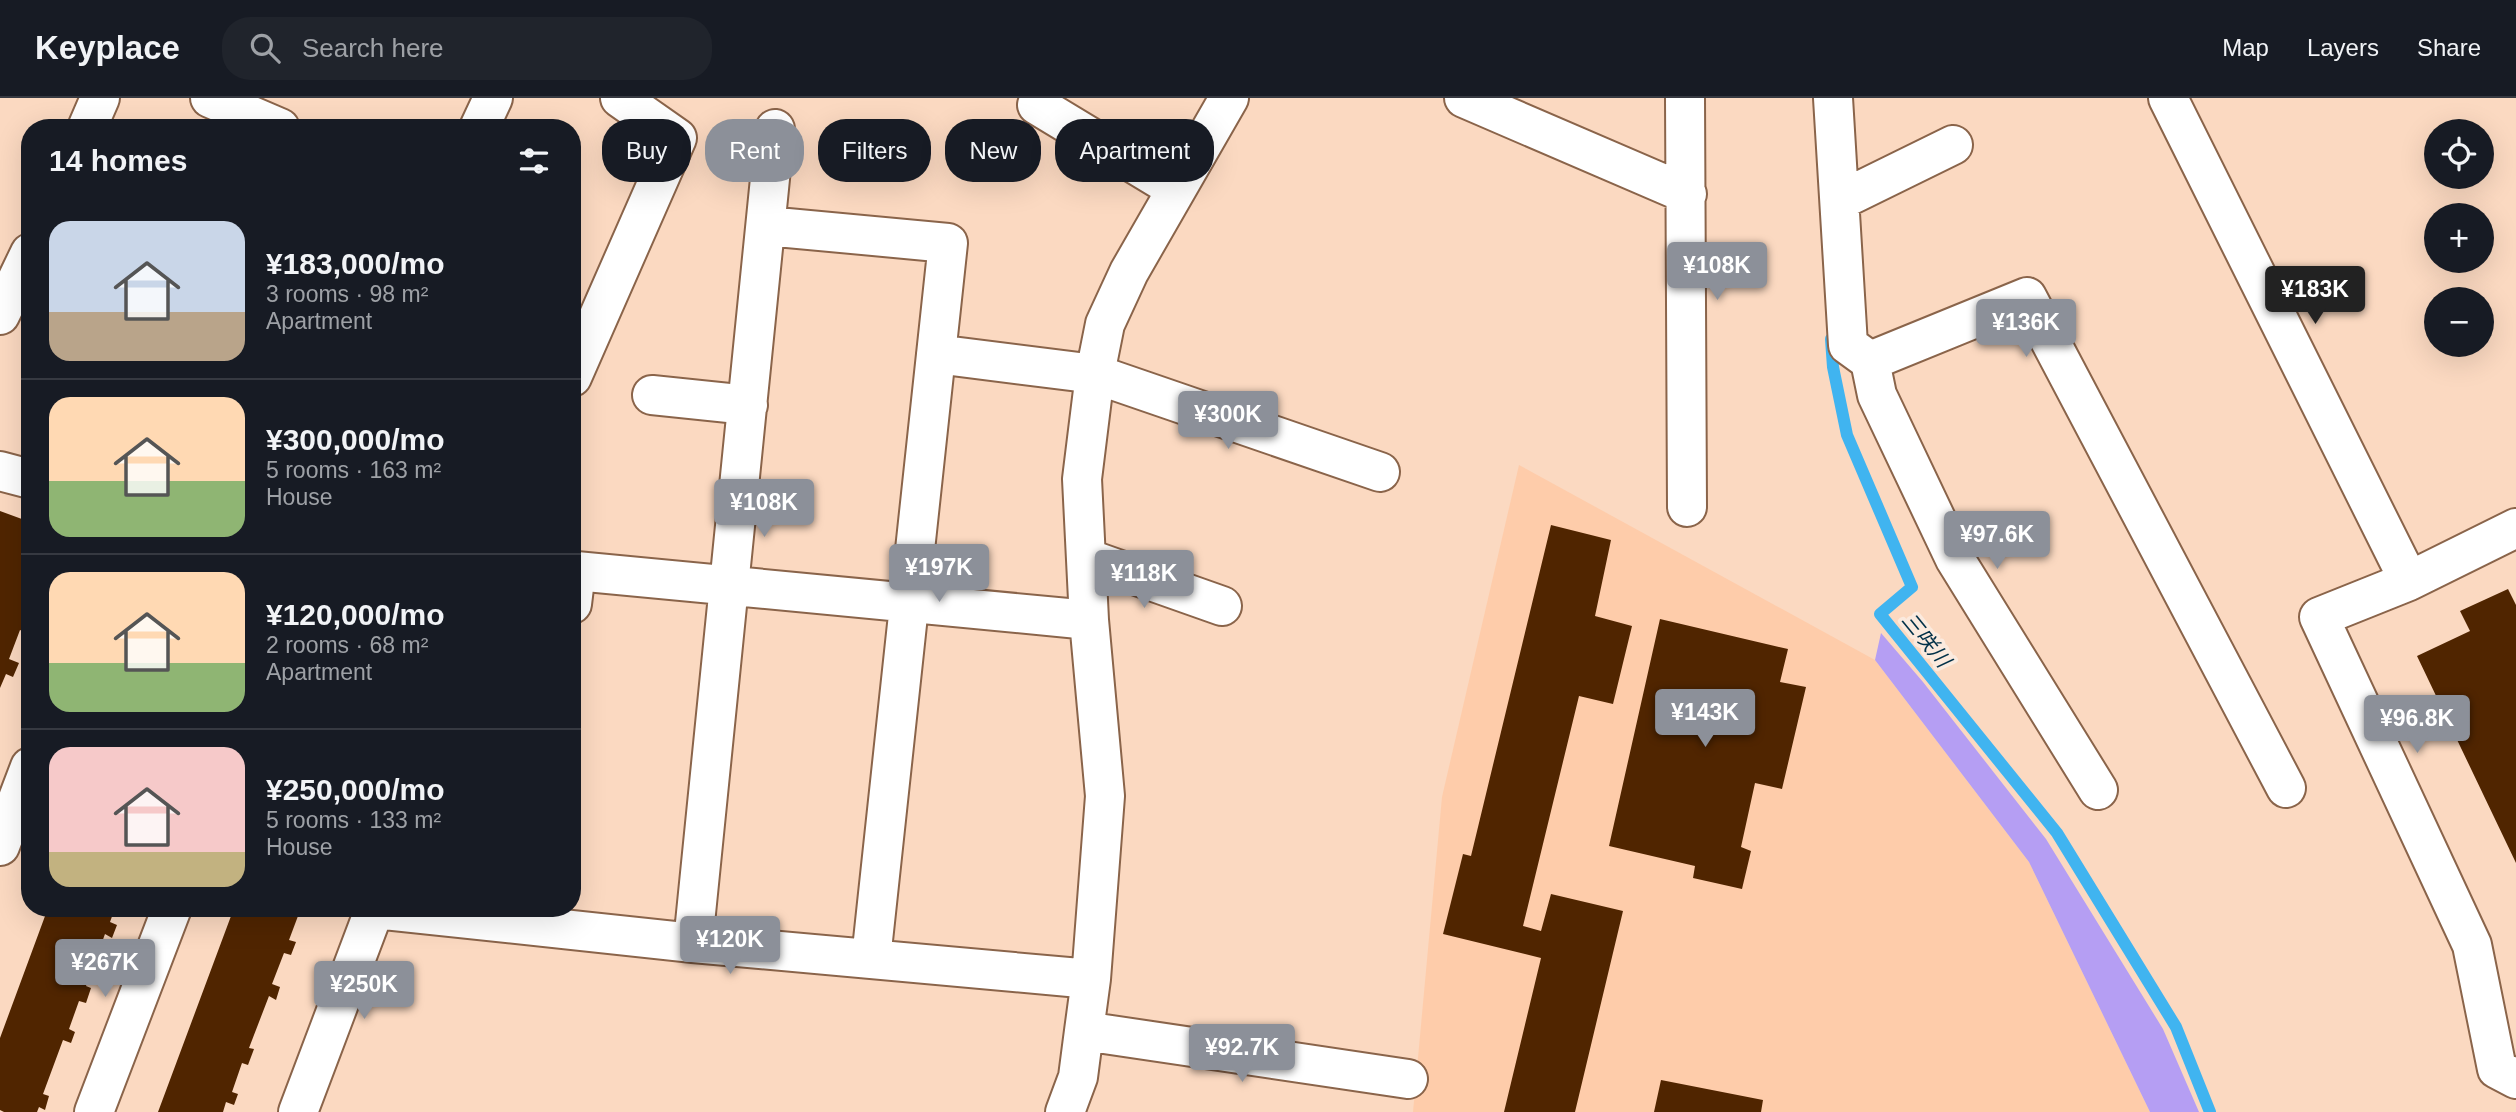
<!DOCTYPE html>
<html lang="en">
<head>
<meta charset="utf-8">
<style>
  body { margin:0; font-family:Arial,"Noto Sans JP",sans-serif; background:#20242c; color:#f1f3f6; height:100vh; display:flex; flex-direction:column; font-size:26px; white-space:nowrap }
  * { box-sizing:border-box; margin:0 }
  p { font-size:23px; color:#9ea1a6 }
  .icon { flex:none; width:38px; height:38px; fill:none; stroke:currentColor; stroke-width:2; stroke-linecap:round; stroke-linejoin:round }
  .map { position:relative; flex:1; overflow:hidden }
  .sheet { position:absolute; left:21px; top:21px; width:560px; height:798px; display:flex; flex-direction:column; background:#171b24; border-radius:28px; box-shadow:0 7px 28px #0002 }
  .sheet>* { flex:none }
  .top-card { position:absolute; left:602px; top:21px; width:665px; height:63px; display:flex; gap:14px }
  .controls { position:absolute; left:2424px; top:21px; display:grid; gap:14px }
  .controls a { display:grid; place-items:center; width:70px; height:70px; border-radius:50%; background:#171b24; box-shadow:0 7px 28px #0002; font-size:35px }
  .price { position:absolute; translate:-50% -60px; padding:0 16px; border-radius:7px; background:#8c9099; color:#fff; font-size:23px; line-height:46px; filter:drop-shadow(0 2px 4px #0008) }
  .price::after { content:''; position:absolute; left:50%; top:42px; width:21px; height:16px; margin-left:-10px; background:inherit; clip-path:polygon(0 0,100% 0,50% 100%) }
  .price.selected { background:#222; color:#fff }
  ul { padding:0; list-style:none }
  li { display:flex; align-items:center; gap:21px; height:175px; padding:0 28px }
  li+li { border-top:2px solid #363941 }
  li span { display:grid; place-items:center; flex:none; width:196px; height:140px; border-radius:21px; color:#555 }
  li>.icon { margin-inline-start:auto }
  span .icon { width:84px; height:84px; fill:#fffc; stroke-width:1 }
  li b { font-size:30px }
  h2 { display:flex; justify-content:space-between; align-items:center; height:84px; padding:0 28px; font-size:30px }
  .pill { padding:0 24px; border-radius:28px; background:#171b24; box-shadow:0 7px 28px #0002; font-size:24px; line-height:63px }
  .pill.selected { background:#8c9099; color:#fff }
  header { display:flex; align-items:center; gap:42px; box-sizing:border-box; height:98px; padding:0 35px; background:#171b24; border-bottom:2px solid #363941 }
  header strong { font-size:33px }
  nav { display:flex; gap:38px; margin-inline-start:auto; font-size:24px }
  .search { width:490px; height:63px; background:#20242c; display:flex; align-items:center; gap:18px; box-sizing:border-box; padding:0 24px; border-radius:28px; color:#9ea1a6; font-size:26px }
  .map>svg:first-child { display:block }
  .built { fill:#feccaa }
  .green { fill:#b59ef3 }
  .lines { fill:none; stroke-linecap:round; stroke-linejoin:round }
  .stream { stroke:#40b4f0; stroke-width:12 }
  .building { fill:#502500 }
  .minor-casing { stroke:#8a644a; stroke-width:42 }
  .minor { stroke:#fff; stroke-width:38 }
  .labels { text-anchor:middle; stroke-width:7; stroke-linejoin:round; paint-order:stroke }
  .water-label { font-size:21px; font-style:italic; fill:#003048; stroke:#fbeade }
</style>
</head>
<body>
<header>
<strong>Keyplace</strong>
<div class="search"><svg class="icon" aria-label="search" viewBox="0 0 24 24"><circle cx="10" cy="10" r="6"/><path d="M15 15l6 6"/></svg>Search here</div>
<nav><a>Map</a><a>Layers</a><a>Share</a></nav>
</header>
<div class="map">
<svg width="2516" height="1014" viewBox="0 0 2516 1014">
  <rect width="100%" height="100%" fill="#fbd9c1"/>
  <path class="built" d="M1519,367L1875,562L2029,764L2150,1014H1413L1442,699Z"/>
  <path class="green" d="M1881,535L1923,584L2046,741L2163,931L2199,1014H2150L2029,764L1875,562Z"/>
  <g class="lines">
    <path class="stream" d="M1831,241L1833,269L1847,337L1912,489L1880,516L2057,735L2176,929L2210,1014"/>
  </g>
  <path class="building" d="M0,413L30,424V510L27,518L30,519V533L29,536L20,532L9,561L19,565L13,579L6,576L0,590Z
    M1551,427L1611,442L1595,518L1632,528L1613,606L1579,598L1523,828L1541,833L1551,796L1623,813L1575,1014H1504L1541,860L1443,836L1463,756L1471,758Z
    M2508,491L2516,507V765L2417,558L2470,533L2460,513Z
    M1660,521L1788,551L1780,584L1806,589L1782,691L1755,685L1741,749L1751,753L1742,791L1693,780L1695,768L1609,748Z
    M48,810H115L110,824L117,827L112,840L105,836L86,888L91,890L86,905L79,903L69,931L75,934L71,945L63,942L43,996L49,998L45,1012L39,1009L37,1014H4L0,1012V940Z
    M234,810H301L289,842L296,844L291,857L284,855L272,886L280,889L276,902L269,898L249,950L254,951L248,967L242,965L232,994L238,996L234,1007L226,1004L223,1014H158Z
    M1661,982L1763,1002L1761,1014H1654Z"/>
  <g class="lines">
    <g class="minor-casing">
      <path id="minor" d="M210,0L280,30
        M1464,0L1687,96
        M1685,0L1687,409
        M1833,0L1848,247L1870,263L2027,199L2286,690
        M2168,0L2409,483
        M1037,7L1176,91
        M87,30L100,0
        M479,30L493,0
        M1841,102L1953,47
        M766,128L948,145L871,861
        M0,217L30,155
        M936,256L1095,276L1380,374
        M1870,263L1877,297L1955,461L2098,692
        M572,279L677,40L620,0
        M652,297L748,307
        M0,373L30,381
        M2516,430L2409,483L2319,519L2472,847L2497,971L2516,981
        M1086,460L1222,508
        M572,506L576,473L1089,522
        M0,748L30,669
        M375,811L693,845L1091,881
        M693,845L775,31
        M1084,933L1408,981
        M94,1014L172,810
        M298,1014L375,810
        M1065,1014L1078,979L1084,933L1091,881L1105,698L1089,522L1082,381L1095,276L1105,226L1129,174L1229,0"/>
    </g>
    <use href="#minor" class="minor"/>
  </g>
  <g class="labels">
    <g class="water-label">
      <text transform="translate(1926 542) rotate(51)" y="7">三咲川</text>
    </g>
  </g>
</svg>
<div class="controls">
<a><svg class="icon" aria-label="locate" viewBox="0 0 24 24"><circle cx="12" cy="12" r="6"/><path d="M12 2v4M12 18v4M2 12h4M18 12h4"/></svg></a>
<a>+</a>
<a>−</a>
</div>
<b class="price" style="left:1717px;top:204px">¥108K</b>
<b class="price selected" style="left:2315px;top:228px">¥183K</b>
<b class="price" style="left:2026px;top:261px">¥136K</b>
<b class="price" style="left:1228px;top:353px">¥300K</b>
<b class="price" style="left:764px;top:441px">¥108K</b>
<b class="price" style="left:1997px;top:473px">¥97.6K</b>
<b class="price" style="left:939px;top:506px">¥197K</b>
<b class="price" style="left:1144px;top:512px">¥118K</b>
<b class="price" style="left:1705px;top:651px">¥143K</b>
<b class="price" style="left:2417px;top:657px">¥96.8K</b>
<b class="price" style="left:730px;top:878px">¥120K</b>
<b class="price" style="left:105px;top:901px">¥267K</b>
<b class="price" style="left:364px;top:923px">¥250K</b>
<b class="price" style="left:1242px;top:986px">¥92.7K</b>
<div class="top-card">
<a class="pill">Buy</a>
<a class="pill selected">Rent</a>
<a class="pill">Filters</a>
<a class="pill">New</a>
<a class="pill">Apartment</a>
</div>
<section class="sheet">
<h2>14 homes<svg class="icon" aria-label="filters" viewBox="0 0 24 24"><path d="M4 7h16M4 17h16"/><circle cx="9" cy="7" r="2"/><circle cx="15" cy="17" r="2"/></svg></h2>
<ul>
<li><span style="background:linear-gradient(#c9d6e8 65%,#b9a48a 0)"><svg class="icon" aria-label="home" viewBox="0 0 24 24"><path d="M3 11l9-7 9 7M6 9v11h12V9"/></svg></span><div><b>¥183,000/mo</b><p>3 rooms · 98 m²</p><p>Apartment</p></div></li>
<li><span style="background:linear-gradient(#ffd9b3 60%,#8fb573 0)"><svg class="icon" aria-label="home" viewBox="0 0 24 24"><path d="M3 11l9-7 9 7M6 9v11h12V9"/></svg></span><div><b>¥300,000/mo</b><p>5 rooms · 163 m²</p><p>House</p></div></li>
<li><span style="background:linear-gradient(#ffd9b3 65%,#8fb573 0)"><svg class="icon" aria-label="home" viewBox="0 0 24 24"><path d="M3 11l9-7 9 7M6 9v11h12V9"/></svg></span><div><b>¥120,000/mo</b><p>2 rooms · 68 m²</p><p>Apartment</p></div></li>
<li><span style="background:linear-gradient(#f6c9c9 75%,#c2b280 0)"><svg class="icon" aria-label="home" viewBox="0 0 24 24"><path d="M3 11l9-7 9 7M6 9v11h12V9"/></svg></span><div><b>¥250,000/mo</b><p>5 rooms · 133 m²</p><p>House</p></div></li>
</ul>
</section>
</div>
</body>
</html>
